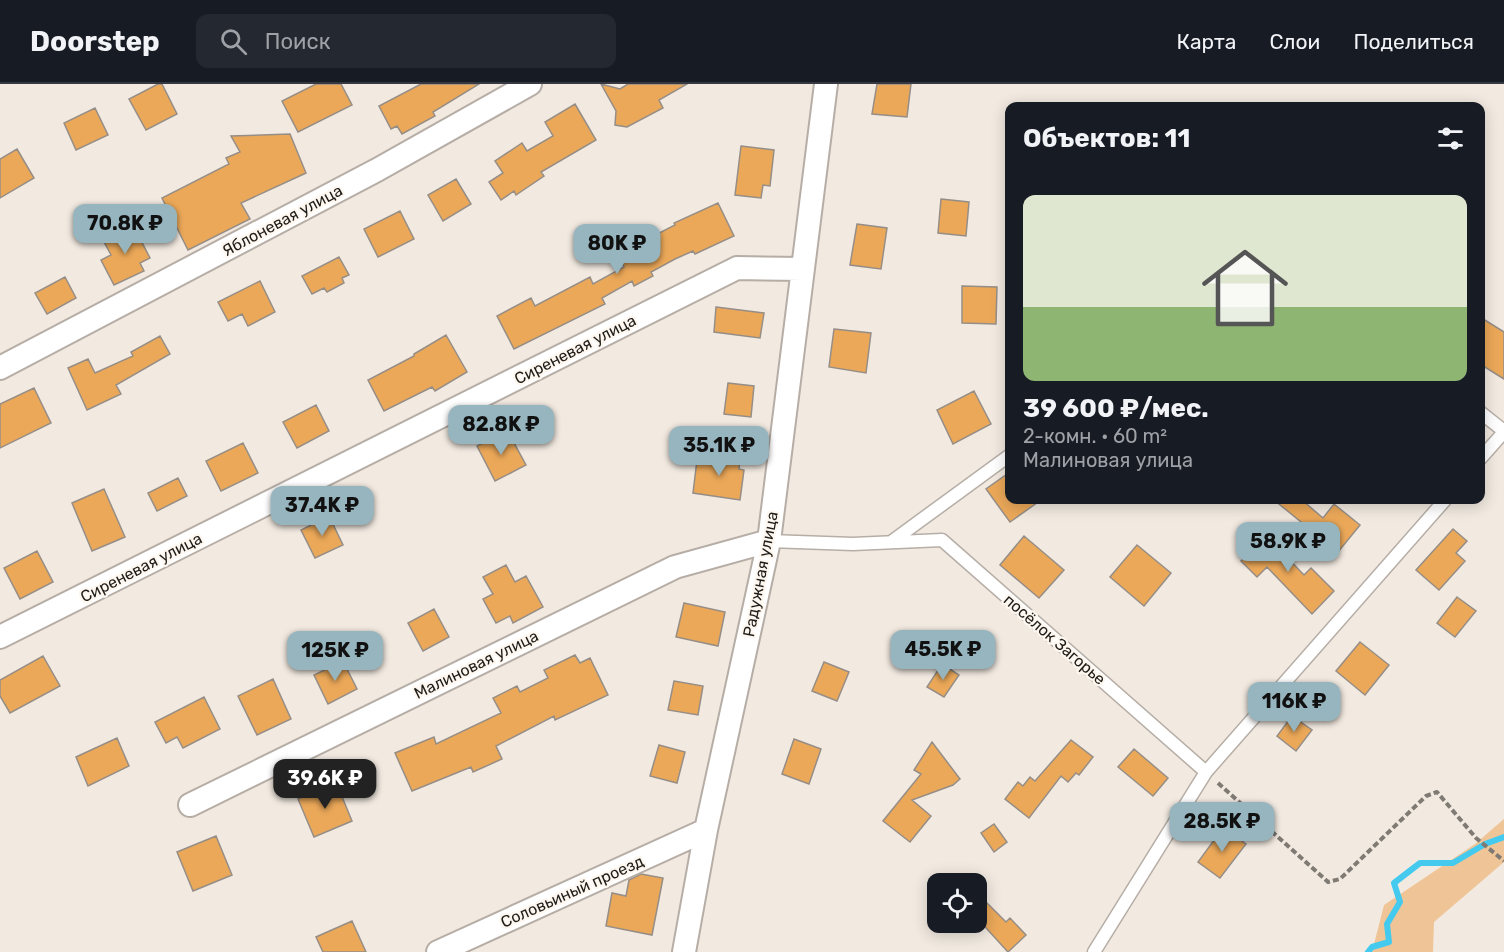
<!DOCTYPE html>
<html lang="ru">
<head>
<meta charset="utf-8">
<style>
  body { margin:0; font-family:Rubik,sans-serif; background:#242831; color:#f1f3f6; height:100vh; display:flex; flex-direction:column; font-size:22px; white-space:nowrap }
  * { box-sizing:border-box; margin:0 }
  p { font-size:20px; color:#9ea1a6 }
  .icon { flex:none; width:33px; height:33px; fill:none; stroke:currentColor; stroke-width:2; stroke-linecap:round; stroke-linejoin:round }
  .map { position:relative; flex:1; overflow:hidden }
  .side { position:absolute; left:1005px; top:18px; width:480px; height:402px; display:flex; flex-direction:column; background:#171b24; border-radius:12px; box-shadow:0 3px 15px #0003 }
  .side>* { flex:none }
  .tools { position:absolute; left:927px; top:789px; display:grid; gap:12px }
  .tools a { display:grid; place-items:center; width:60px; height:60px; border-radius:12px; background:#171b24; box-shadow:0 3px 15px #0003; font-size:30px }
  .price { position:absolute; translate:-50% -51px; padding:0 14px; border-radius:12px; background:#97b5bf; color:#111; font-size:20px; line-height:39px; filter:drop-shadow(0 2px 3px #0008) }
  .price::after { content:''; position:absolute; left:50%; top:36px; width:18px; height:14px; margin-left:-9px; background:inherit; clip-path:polygon(0 0,100% 0,50% 100%) }
  .price.on { background:#222; color:#fff }
  ul { padding:0; list-style:none }
  li { display:grid; align-content:center; gap:12px; height:318px; padding:0 18px }
  li+li { border-top:2px solid #363941 }
  li span { display:grid; place-items:center; height:186px; border-radius:12px; color:#555 }
  li>.icon { margin-inline-start:auto }
  span .icon { width:108px; height:108px; fill:#fffc; stroke-width:1 }
  li b { font-size:26px }
  h2 { display:flex; justify-content:space-between; align-items:center; height:72px; padding:0 18px; font-size:26px }
  header { display:flex; align-items:center; gap:36px; box-sizing:border-box; height:84px; padding:0 30px; background:#171b24; border-bottom:2px solid #363941 }
  header strong { font-size:28px }
  nav { display:flex; gap:33px; margin-inline-start:auto; font-size:21px }
  .search { width:420px; height:54px; background:#242831; display:flex; align-items:center; gap:15px; box-sizing:border-box; padding:0 21px; border-radius:12px; color:#9ea1a6; font-size:22px }
  .map>svg:first-child { display:block }
  .green { fill:#efc597 }
  .lines { fill:none; stroke-linecap:round; stroke-linejoin:round }
  .stream { stroke:#44caee; stroke-width:6 }
  .building { fill:#eba859; stroke:#968e86; stroke-width:1.5 }
  .lane-casing { stroke:#b6aea6; stroke-width:15 }
  .street-casing { stroke:#b6aea6; stroke-width:26 }
  .path { stroke:#7f7a74; stroke-width:4; stroke-dasharray:6 3; stroke-linecap:butt }
  .lane { stroke:#fff; stroke-width:12 }
  .street { stroke:#fff; stroke-width:22 }
  .labels { text-anchor:middle; stroke-width:4.5; stroke-linejoin:round; paint-order:stroke }
  .street-label { font-size:16px; fill:#1e1c18; stroke:#fef7f0 }
</style>
</head>
<body>
<header>
<strong>Doorstep</strong>
<div class="search"><svg class="icon" aria-label="search" viewBox="0 0 24 24"><circle cx="10" cy="10" r="6"/><path d="M15 15l6 6"/></svg>Поиск</div>
<nav><a>Карта</a><a>Слои</a><a>Поделиться</a></nav>
</header>
<div class="map">
<svg width="1504" height="868" viewBox="0 0 1504 868">
  <rect width="100%" height="100%" fill="#f2eae1"/>
  <path class="green" d="M1504,735V778L1434,838L1433,868H1372L1384,821L1475,760Z"/>
  <g class="lines">
    <path class="stream" d="M1368,868L1372,863L1389,858L1387,840L1400,818L1394,799L1420,779H1453L1485,760L1504,753"/>
  </g>
  <path class="building" d="M158,0H162L177,30L146,46L129,15Z
    M316,0H341L352,21L298,48L282,17Z
    M421,0H479L433,28L435,32L402,50L397,42L391,45L379,22Z
    M601,0L620,5L628,0H687L659,16L663,24L627,43L615,41L616,27Z
    M877,0H911L907,33L872,30Z
    M575,20L596,56L541,88L544,92L516,111L514,107L501,116L489,98L503,89L495,77L522,59L527,67L553,52L545,38Z
    M95,24L108,51L76,66L64,39Z
    M290,50L306,89L241,119L250,135L188,166L162,114L229,80L226,74L240,68L231,52Z
    M741,62L774,66L770,102L763,101L761,114L735,111Z
    M17,65L34,94L0,114V75Z
    M456,95L471,120L443,137L428,111Z
    M941,115L969,118L966,152L938,149Z
    M718,119L734,152L695,170L693,167L675,175L651,188L653,192L634,202L632,197L602,214L605,220L514,265L497,232L531,214L535,222L590,193L593,200L624,183L614,162L636,151L640,159L675,141L674,139Z
    M400,127L414,155L378,173L364,145Z
    M857,140L887,144L881,185L850,181Z
    M133,141L150,174L140,179L144,187L114,201L101,176L111,171L103,156Z
    M339,173L349,191L342,194L344,199L327,208L324,204L312,210L302,192Z
    M65,193L76,214L47,230L35,209Z
    M260,197L275,228L248,242L242,230L228,237L218,218Z
    M962,202L997,203L996,240L962,239Z
    M716,223L764,229L760,254L714,248Z
    M1480,233L1504,248V295L1480,280Z
    M834,245L871,249L866,289L829,283Z
    M446,251L467,288L435,307L432,303L384,327L368,296L414,272V270Z
    M160,252L170,270L116,301L121,310L87,326L68,284L88,275L95,289L133,272L131,268Z
    M728,299L754,302L751,333L724,330Z
    M34,304L51,339L0,364V320Z
    M974,307L991,340L953,360L937,326Z
    M316,321L329,347L297,364L283,338Z
    M507,346L526,381L495,397L477,362Z
    M243,359L258,389L221,407L206,377Z
    M707,370L740,375L739,385L744,386L740,416L693,409L697,376L706,378Z
    M1010,388V416H1041L1010,438L986,405Z
    M178,394L187,412L157,427L148,409Z
    M104,405L125,453L92,467L72,419Z
    M1274,416H1302L1323,434L1334,420L1360,441L1338,468Z
    M329,432L343,461L315,474L301,446Z
    M1453,445L1467,457L1456,469L1465,477L1439,506L1416,486Z
    M1273,446L1284,457L1278,464L1304,491L1311,484L1334,507L1312,530L1267,483L1257,493L1241,477Z
    M1024,452L1064,486L1039,514L1000,481Z
    M1137,461L1171,489L1144,522L1110,493Z
    M37,467L53,498L20,515L4,484Z
    M506,481L515,498L526,492L543,523L513,539L510,532L496,539L483,515L493,510L483,493Z
    M1457,513L1476,527L1455,553L1437,539Z
    M684,519L725,528L718,562L676,553Z
    M434,525L449,553L423,567L408,539Z
    M1360,558L1389,581L1365,611L1336,587Z
    M575,571L580,579L590,574L608,611L555,636L554,632L496,662L502,675L473,688L471,683L412,707L395,669L434,653L436,660L501,629L493,614L517,602L520,608L548,594L544,586Z
    M43,572L60,602L10,629L0,612V596Z
    M343,577L357,605L328,620L314,591Z
    M824,578L849,588L837,617L812,607Z
    M942,580L959,591L944,613L927,603Z
    M273,595L291,635L257,651L238,612Z
    M674,597L703,602L698,631L668,626Z
    M204,613L220,645L183,664L177,653L166,659L155,638Z
    M1292,632L1312,646L1296,667L1277,652Z
    M117,654L129,682L88,702L76,673Z
    M794,655L821,665L809,700L782,690Z
    M1071,656L1093,673L1079,691L1076,689L1068,698L1061,692L1029,734L1005,715L1018,698L1023,702L1030,693L1035,697Z
    M932,658L960,695L953,701L912,716L931,732L910,758L883,737L921,690L914,686Z
    M659,661L685,668L677,699L650,692Z
    M1134,665L1168,694L1153,712L1118,683Z
    M336,698L352,737L314,753L298,715Z
    M994,740L1007,758L994,768L981,749Z
    M1223,744L1246,760L1220,794L1198,778Z
    M216,752L232,791L193,807L177,768Z
    M641,790L663,794L652,851L606,842L612,809L626,812L629,796Z
    M976,808L1006,838L1010,834L1026,851L1008,868L976,833Z
    M352,837L366,868H323L316,853Z"/>
  <g class="lines">
    <g class="lane-casing">
      <path id="lane" d="M1480,328L1504,347
        M1480,375L1504,348
        M769,457L853,460L942,456L1206,688L1445,416
        M891,458L1010,371
        M1094,868L1206,688"/>
    </g>
    <g class="street-casing">
      <path id="street" d="M0,284L377,86L530,0
        M0,553L737,184L803,185
        M190,721L675,483L769,457
        M438,868L706,746
        M684,868L706,746L769,457L826,0"/>
    </g>
    <path class="path" d="M1218,699L1328,798L1340,795L1426,712L1437,708L1476,754L1504,777"/>
    <use href="#lane" class="lane"/>
    <use href="#street" class="street"/>
  </g>
  <g class="labels">
    <g class="street-label">
      <text transform="translate(282 136) rotate(-28)" y="6">Яблоневая улица</text>
      <text transform="translate(575 265) rotate(-27)" y="6">Сиреневая улица</text>
      <text transform="translate(141 483) rotate(-27)" y="6">Сиреневая улица</text>
      <text transform="translate(760 490) rotate(-79)" y="6">Радужная улица</text>
      <text transform="translate(1055 555) rotate(41)" y="6">посёлок Загорье</text>
      <text transform="translate(476 580) rotate(-26)" y="6">Малиновая улица</text>
      <text transform="translate(572 807) rotate(-24)" y="6">Соловьиный проезд</text>
    </g>
  </g>
</svg>
<div class="tools">
<a><svg class="icon" aria-label="locate" viewBox="0 0 24 24"><circle cx="12" cy="12" r="6"/><path d="M12 2v4M12 18v4M2 12h4M18 12h4"/></svg></a>
</div>
<b class="price" style="left:125px;top:171px">70.8K ₽</b>
<b class="price" style="left:617px;top:191px">80K ₽</b>
<b class="price" style="left:501px;top:372px">82.8K ₽</b>
<b class="price" style="left:719px;top:393px">35.1K ₽</b>
<b class="price" style="left:322px;top:453px">37.4K ₽</b>
<b class="price" style="left:1288px;top:489px">58.9K ₽</b>
<b class="price" style="left:943px;top:597px">45.5K ₽</b>
<b class="price" style="left:335px;top:598px">125K ₽</b>
<b class="price" style="left:1294px;top:649px">116K ₽</b>
<b class="price on" style="left:325px;top:726px">39.6K ₽</b>
<b class="price" style="left:1222px;top:769px">28.5K ₽</b>
<section class="side">
<h2>Объектов: 11<svg class="icon" aria-label="filters" viewBox="0 0 24 24"><path d="M4 7h16M4 17h16"/><circle cx="9" cy="7" r="2"/><circle cx="15" cy="17" r="2"/></svg></h2>
<ul>
<li><span style="background:linear-gradient(#dfe7d0 60%,#8fb573 0)"><svg class="icon" aria-label="home" viewBox="0 0 24 24"><path d="M3 11l9-7 9 7M6 9v11h12V9"/></svg></span><div><b>39 600 ₽/мес.</b><p>2-комн. · 60 m²</p><p>Малиновая улица</p></div></li>
</ul>
</section>
</div>
</body>
</html>
